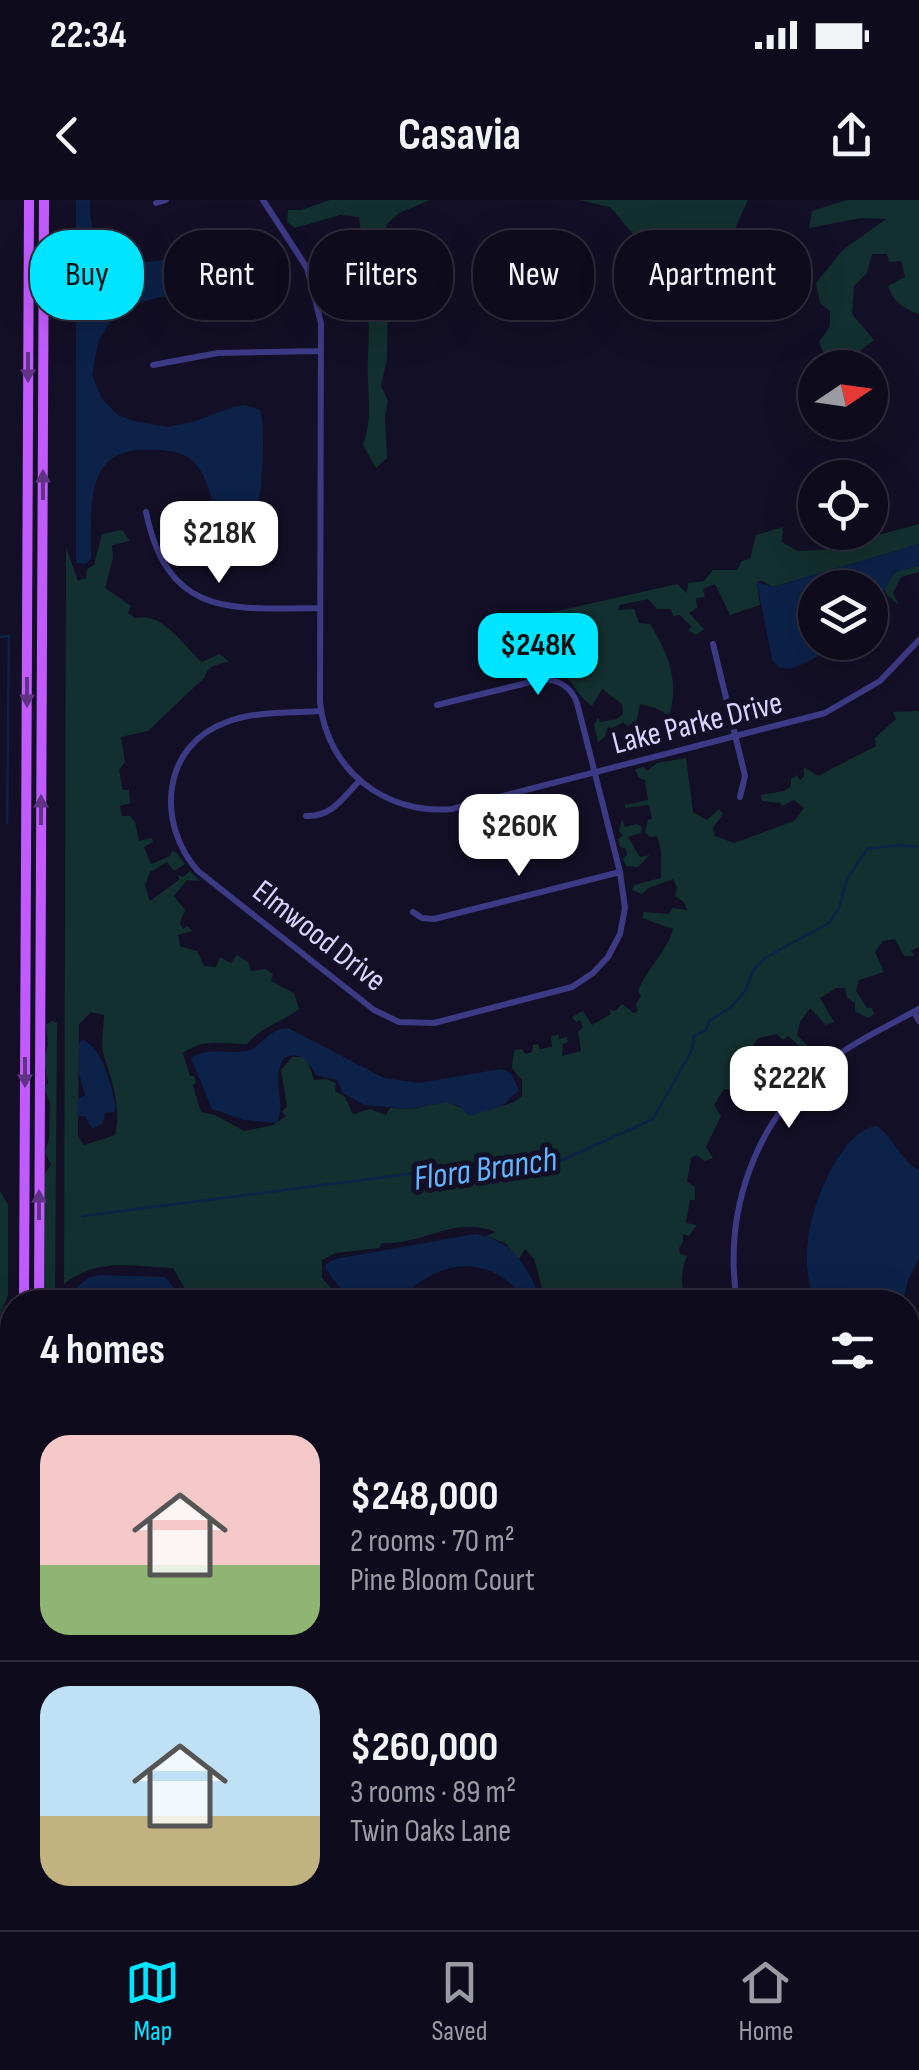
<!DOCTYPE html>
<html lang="en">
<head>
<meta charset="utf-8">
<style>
  body { margin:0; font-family:"Sofia Sans Condensed",sans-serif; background:#1c1929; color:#f1f3f6; height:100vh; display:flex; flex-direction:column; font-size:38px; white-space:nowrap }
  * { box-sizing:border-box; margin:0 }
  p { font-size:32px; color:#9b9ba3 }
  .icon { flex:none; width:55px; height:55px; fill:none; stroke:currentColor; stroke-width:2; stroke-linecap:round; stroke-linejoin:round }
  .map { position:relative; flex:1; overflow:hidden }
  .drawer { position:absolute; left:0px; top:1090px; width:920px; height:640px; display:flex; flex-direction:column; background:#0e0b1c; border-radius:40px 40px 0 0; box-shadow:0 10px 40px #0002,0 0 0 2px #2e2b3b }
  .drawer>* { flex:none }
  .banner { position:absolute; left:30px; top:30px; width:860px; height:90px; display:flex; gap:20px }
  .needle { width:65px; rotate:77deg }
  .controls { position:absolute; left:798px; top:150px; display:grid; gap:20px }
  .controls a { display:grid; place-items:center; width:90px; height:90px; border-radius:50%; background:#0e0b1c; box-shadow:0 10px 40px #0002,0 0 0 2px #2e2b3b; font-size:50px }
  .price { position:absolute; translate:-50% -85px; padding:0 22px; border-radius:20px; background:#fff; color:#222; font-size:32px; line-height:65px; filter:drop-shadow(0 2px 5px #0008) }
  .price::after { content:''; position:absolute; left:50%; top:60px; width:30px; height:22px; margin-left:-15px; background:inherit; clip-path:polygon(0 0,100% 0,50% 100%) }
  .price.on { background:#00e5ff; color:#111 }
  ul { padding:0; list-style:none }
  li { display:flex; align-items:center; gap:30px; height:250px; padding:0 40px }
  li+li { border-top:2px solid #2e2b3b }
  li span { display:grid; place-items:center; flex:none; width:280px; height:200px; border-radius:30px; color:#555 }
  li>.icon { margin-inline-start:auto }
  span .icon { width:120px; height:120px; fill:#fffc; stroke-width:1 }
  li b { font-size:42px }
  h2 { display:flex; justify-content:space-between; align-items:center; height:120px; padding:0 40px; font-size:42px }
  .tag { padding:0 35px; border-radius:40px; background:#0e0b1c; box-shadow:0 10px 40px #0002,0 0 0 2px #2e2b3b; font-size:35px; line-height:90px }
  .tag.on { background:#00e5ff; color:#111 }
  .status { display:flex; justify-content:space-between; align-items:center; height:70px; padding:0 50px; background:#0e0b1c; direction:ltr }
  .status svg { height:28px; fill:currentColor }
  header { display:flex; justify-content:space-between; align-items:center; height:130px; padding:0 40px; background:#0e0b1c; font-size:45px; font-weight:700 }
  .tab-bar { display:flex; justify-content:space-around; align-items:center; height:140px; border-top:2px solid #2e2b3b; background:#0e0b1c; font-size:28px; color:#9b9ba3 }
  .tab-bar a { display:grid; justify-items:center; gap:5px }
  .tab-bar .on { color:#00e5ff }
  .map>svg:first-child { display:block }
  .green { fill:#12302f; fill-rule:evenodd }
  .water { fill:#0c2248 }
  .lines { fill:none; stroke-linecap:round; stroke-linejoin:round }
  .stream { stroke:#0c2248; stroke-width:2.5 }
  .minor { stroke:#3d3a85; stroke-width:6 }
  .primary { stroke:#c25bff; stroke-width:10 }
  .oneway { fill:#623188 }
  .labels { text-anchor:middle; stroke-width:10; stroke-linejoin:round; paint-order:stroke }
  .street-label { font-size:32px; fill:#d9d4ff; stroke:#130f26 }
  .water-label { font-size:35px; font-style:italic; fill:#62b6ff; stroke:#130f26 }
</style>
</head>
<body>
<div class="status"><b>22:34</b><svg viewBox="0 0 49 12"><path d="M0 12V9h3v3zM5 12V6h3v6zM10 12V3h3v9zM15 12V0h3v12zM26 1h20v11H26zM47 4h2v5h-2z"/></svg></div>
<header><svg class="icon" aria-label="back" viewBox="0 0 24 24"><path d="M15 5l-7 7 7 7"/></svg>Casavia<svg class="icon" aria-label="share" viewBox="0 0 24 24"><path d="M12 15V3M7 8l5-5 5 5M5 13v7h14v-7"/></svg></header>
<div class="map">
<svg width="919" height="1730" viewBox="0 0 919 1730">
  <rect width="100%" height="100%" fill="#130f26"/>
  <path class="green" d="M330,0H430L399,13L387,24L379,49L388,84L387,159L381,186L388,201L385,216L387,258L376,268L363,245C371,223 369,205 368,182C366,149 374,121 362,88L367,80L363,64L352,59L350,48L361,32L359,17L340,15L295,28L287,22L288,10H301Z
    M579,0H748C727,44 731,57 679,69L640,42L610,7Z
    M847,0H919V114C904,109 893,102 888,86L905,77L901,61L889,62L887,54H872L867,73L854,86L852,114L874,140L845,162L828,163L819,142L830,126V111L820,103L816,83L843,50L886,19L861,18L809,28L812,11Z
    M919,324V344L773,387L762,381L757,382L760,405L730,415L715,384L703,389L705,397L696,398L697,408L689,413L704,429L696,435L689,431L691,426L680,415L673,416L671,409H657L648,399L620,405L618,410L634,409L639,423L650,424C668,453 680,481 669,516L656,508L640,504L636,524L627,526L623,522L611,529L608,526L605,537L598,542L594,525L598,518L600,522L617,519L623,514L622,504L602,489L592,506C568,489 579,472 538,471L523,436L488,443L481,436L483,428L677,384L687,393L688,383L704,381L713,370H737L742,361L750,359L756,335L783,327L782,342L798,351L822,350Z
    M122,330L130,341L112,345L113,358L105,388L131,406L128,413L135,418C164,412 182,445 202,462L219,454L229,461C220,465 208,463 205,477L148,531L121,537L125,562L119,570L123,590H129L130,603L120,606L122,616H130L135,622L139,641L152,638L153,642L144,647L151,664L170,656L172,651L177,653L185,664L174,671L167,662L150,672L145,686L150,701L179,680L178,675L183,677L190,671L200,681L187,680L174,696L185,710L180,723L183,729L188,726L192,731L178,735L180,746L197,751L204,766L216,767L220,757L231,763L237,755L248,762L251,771L266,769L273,774L271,781L294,793L299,809C281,823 262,826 247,844C224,845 205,837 183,853L190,876H194L196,882L193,886L201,912L215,915L244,931L273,925L286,916L282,912L287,906L281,870L292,857H304L309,864L314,880L326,879L336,883L335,891L345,897L353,914L370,909L386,915L390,908L410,909L447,902L476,914C493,904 506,910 522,896V880L512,868L514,850L522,849L525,854L532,852L533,845L538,844L540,849L552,847L551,837L558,834L559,839L567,837L568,842L563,844L562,856L581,851L578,832L583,827L580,820L576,822L572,817L583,811L592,825L611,814L609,809L615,811L622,804L634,813L638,811L636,804L641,796L638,791C647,768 667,752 673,729L642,718L644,712L669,714L672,708L687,710L684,702L675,696L677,688L673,679L649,688L642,694L632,690L634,685L661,678V651L657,636L650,637L645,632L648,620L652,619L649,605L625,608V605L648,600L645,580L639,578L635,569L644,567L647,571L657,563L686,558L693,612L707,620L719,609L723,614L713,628L715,636L734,643L794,621L804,608L794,600L782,606L780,603L762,601L761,595L784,591L791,586V579L797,575L800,580L804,576V567L818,576L876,546L875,538L896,519L893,512L919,511V747L911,751L915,756H904L895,739L883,741L875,752L884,772L859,780L856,791L867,808H872L874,814L868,818L855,811V803L847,798L845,788H836L820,798L834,822L826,825L810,808L800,822L797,835L809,847L820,848L821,857L807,873L800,867L810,856L788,836L783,840L777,834L758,838L753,846L738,857L742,869L739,880L745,892L724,889L714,905L721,916L706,947L713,958L705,961L696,955L691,958L687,982L695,987V1000H690L686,1023L697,1025L689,1036L683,1034V1042L679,1048L680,1054L687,1056C680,1071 680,1090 688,1102H541L545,1098L534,1059L525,1049L519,1059L505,1043L486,1036L496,1032C453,1015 425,1045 382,1043L379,1048L336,1053L322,1060V1078L344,1102H202L188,1094L173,1068C132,1067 98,1057 64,1084L66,347L78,381L86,378L87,369L94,365L102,334ZM91,812L104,815C104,828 100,844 104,856C112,881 122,908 115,935L84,945L78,936L79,824Z
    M919,366V372L901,377L893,393L899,405L887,395L884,387L895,372Z
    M622,619L625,627L637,624L642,627L641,633L628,637L640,657L650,655L638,667L626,666L623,659L627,655L626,649L620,647L618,639L623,636L619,631Z
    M52,821L57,823L55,1102H47L43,1081L44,974L51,965L45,952L49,939L50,903L44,888L48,883L44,860L48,845L46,825Z
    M0,991L8,1005V1095L0,1116Z
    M913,1503L919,1512V1683L908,1684V1573L914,1572L918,1562L908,1532V1505Z
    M6,1680L12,1682L14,1730H0V1683Z
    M228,1718H400L373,1730H231Z
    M436,1718H466V1719L450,1729L423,1730L424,1723Z
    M598,1720L606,1730H519L520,1727Z"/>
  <path class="water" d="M76,0H90C88,93 164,56 220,50C235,56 240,70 243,86L239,95L159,97L117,110L98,142L92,175L102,199L118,215L134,221L168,227L192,222L233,207L245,205L260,210C268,231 259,327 250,349L235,351C210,328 217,286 194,262C183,251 165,250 150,250C82,246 92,310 91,358L86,364L76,363Z
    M919,344V366L895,372L870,414V388H815V442L841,443L808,462L790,469L780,468L772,460L757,382L773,387Z
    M288,828L384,878L419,883L501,869L511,873L519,890L502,906L469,916L459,906L447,902L410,909L364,905L343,893L337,880L316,875C308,861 301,850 284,858C270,880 287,902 277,923L244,920L212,909L191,858C210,846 227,855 247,851C262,847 267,829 288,828Z
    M83,840C104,849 111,886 116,906L114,912L105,913L103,923L92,929L85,916H77L78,899L85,895L79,873V843Z
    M877,926C894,938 900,960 919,970V1059L908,1080L903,1102H814C808,1082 805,1062 808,1040C811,1007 840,930 877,926Z
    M475,1034C512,1041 522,1059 538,1092L535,1102H527C491,1051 436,1058 398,1102H351L325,1068L326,1064L335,1059Z
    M100,1075L165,1077L185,1102H71L70,1094L89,1077Z
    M908,1137L919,1157V1402L908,1403Z"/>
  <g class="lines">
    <path class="stream" d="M0,437L9,436L7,623
      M83,1016L409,974L558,962L653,919L692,850L694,836L706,830L709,821L731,807L745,791L754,769L765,758L829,723L839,708L847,679L867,649L899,645L919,647"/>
    <path class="minor" d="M263,0L307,68L321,123L320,502C327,570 385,615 452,609L825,513L880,481L919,440
      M156,3L166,0
      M153,165L218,153L321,151
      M146,312C168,418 231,409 320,408
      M713,444L745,576L740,597
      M321,511C290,513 255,511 227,522C161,545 156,624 198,671L374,810L399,822L434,823L572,787L593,773L608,757L620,734L625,708L620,672L577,503C571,487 560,480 543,479L437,505
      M306,616C332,617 343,598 359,581
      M413,712L422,718L434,719L620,672
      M914,812L919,821
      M737,1102C723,1013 754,920 827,863C855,841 888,826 919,809
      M908,1481L919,1474
      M908,1497L919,1489
      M0,1638H12
      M908,1696L919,1695
      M908,1714L919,1713
      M791,1718H797
      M128,1728L129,1730
      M396,1730L423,1718
      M456,1730L468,1724L505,1718"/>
    <path class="primary" d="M24,1102L29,0
      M39,1102L44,0
      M35,1718V1730
      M21,1730V1718"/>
  </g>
  <defs><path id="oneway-solid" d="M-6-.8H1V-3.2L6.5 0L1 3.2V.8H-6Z" transform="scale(2.5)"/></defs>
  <g class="oneway">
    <use href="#oneway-solid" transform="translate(28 167) rotate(90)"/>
    <use href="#oneway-solid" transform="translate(43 285) rotate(-90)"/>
    <use href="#oneway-solid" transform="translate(27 492) rotate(90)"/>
    <use href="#oneway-solid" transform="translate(41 610) rotate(-90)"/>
    <use href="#oneway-solid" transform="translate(25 872) rotate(90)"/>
    <use href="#oneway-solid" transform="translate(39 1005) rotate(-90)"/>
  </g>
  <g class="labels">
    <g class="street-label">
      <text transform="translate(697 522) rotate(-14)" y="11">Lake Parke Drive</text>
      <text transform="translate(320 735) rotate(38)" y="11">Elmwood Drive</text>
    </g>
    <g class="water-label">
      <text transform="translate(485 968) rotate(-8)" y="12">Flora Branch</text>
    </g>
  </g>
</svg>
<div class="controls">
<a><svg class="needle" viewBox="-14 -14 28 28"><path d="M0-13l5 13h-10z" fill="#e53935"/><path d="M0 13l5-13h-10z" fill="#9b9ba3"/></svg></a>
<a><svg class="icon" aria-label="locate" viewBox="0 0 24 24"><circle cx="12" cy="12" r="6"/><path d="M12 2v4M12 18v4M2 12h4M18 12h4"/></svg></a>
<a><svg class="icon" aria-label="layers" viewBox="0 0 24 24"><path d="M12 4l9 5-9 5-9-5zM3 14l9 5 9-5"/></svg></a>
</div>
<b class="price" style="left:219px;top:386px">$218K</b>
<b class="price on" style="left:538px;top:498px">$248K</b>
<b class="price" style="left:519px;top:679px">$260K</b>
<b class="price" style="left:789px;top:931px">$222K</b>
<div class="banner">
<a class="tag on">Buy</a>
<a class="tag">Rent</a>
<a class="tag">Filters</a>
<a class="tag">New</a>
<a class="tag">Apartment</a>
</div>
<section class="drawer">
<h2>4 homes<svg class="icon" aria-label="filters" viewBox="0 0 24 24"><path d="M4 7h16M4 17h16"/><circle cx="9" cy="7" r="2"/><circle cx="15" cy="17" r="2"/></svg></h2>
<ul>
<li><span style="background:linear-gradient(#f6c9c9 65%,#8fb573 0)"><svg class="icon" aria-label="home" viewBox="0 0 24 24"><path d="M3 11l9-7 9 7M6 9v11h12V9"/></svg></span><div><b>$248,000</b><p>2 rooms · 70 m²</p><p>Pine Bloom Court</p></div></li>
<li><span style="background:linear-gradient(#bfe0f5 65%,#c2b280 0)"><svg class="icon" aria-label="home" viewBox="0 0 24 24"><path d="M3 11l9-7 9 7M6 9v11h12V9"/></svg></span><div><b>$260,000</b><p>3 rooms · 89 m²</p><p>Twin Oaks Lane</p></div></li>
</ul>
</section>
</div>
<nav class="tab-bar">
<a class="on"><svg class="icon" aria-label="map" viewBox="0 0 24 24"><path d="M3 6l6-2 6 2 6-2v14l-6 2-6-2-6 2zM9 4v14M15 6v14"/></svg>Map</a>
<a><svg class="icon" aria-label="saved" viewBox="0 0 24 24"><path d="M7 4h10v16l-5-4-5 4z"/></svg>Saved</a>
<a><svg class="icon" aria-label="home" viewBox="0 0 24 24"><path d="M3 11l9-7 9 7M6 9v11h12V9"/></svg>Home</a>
</nav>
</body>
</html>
